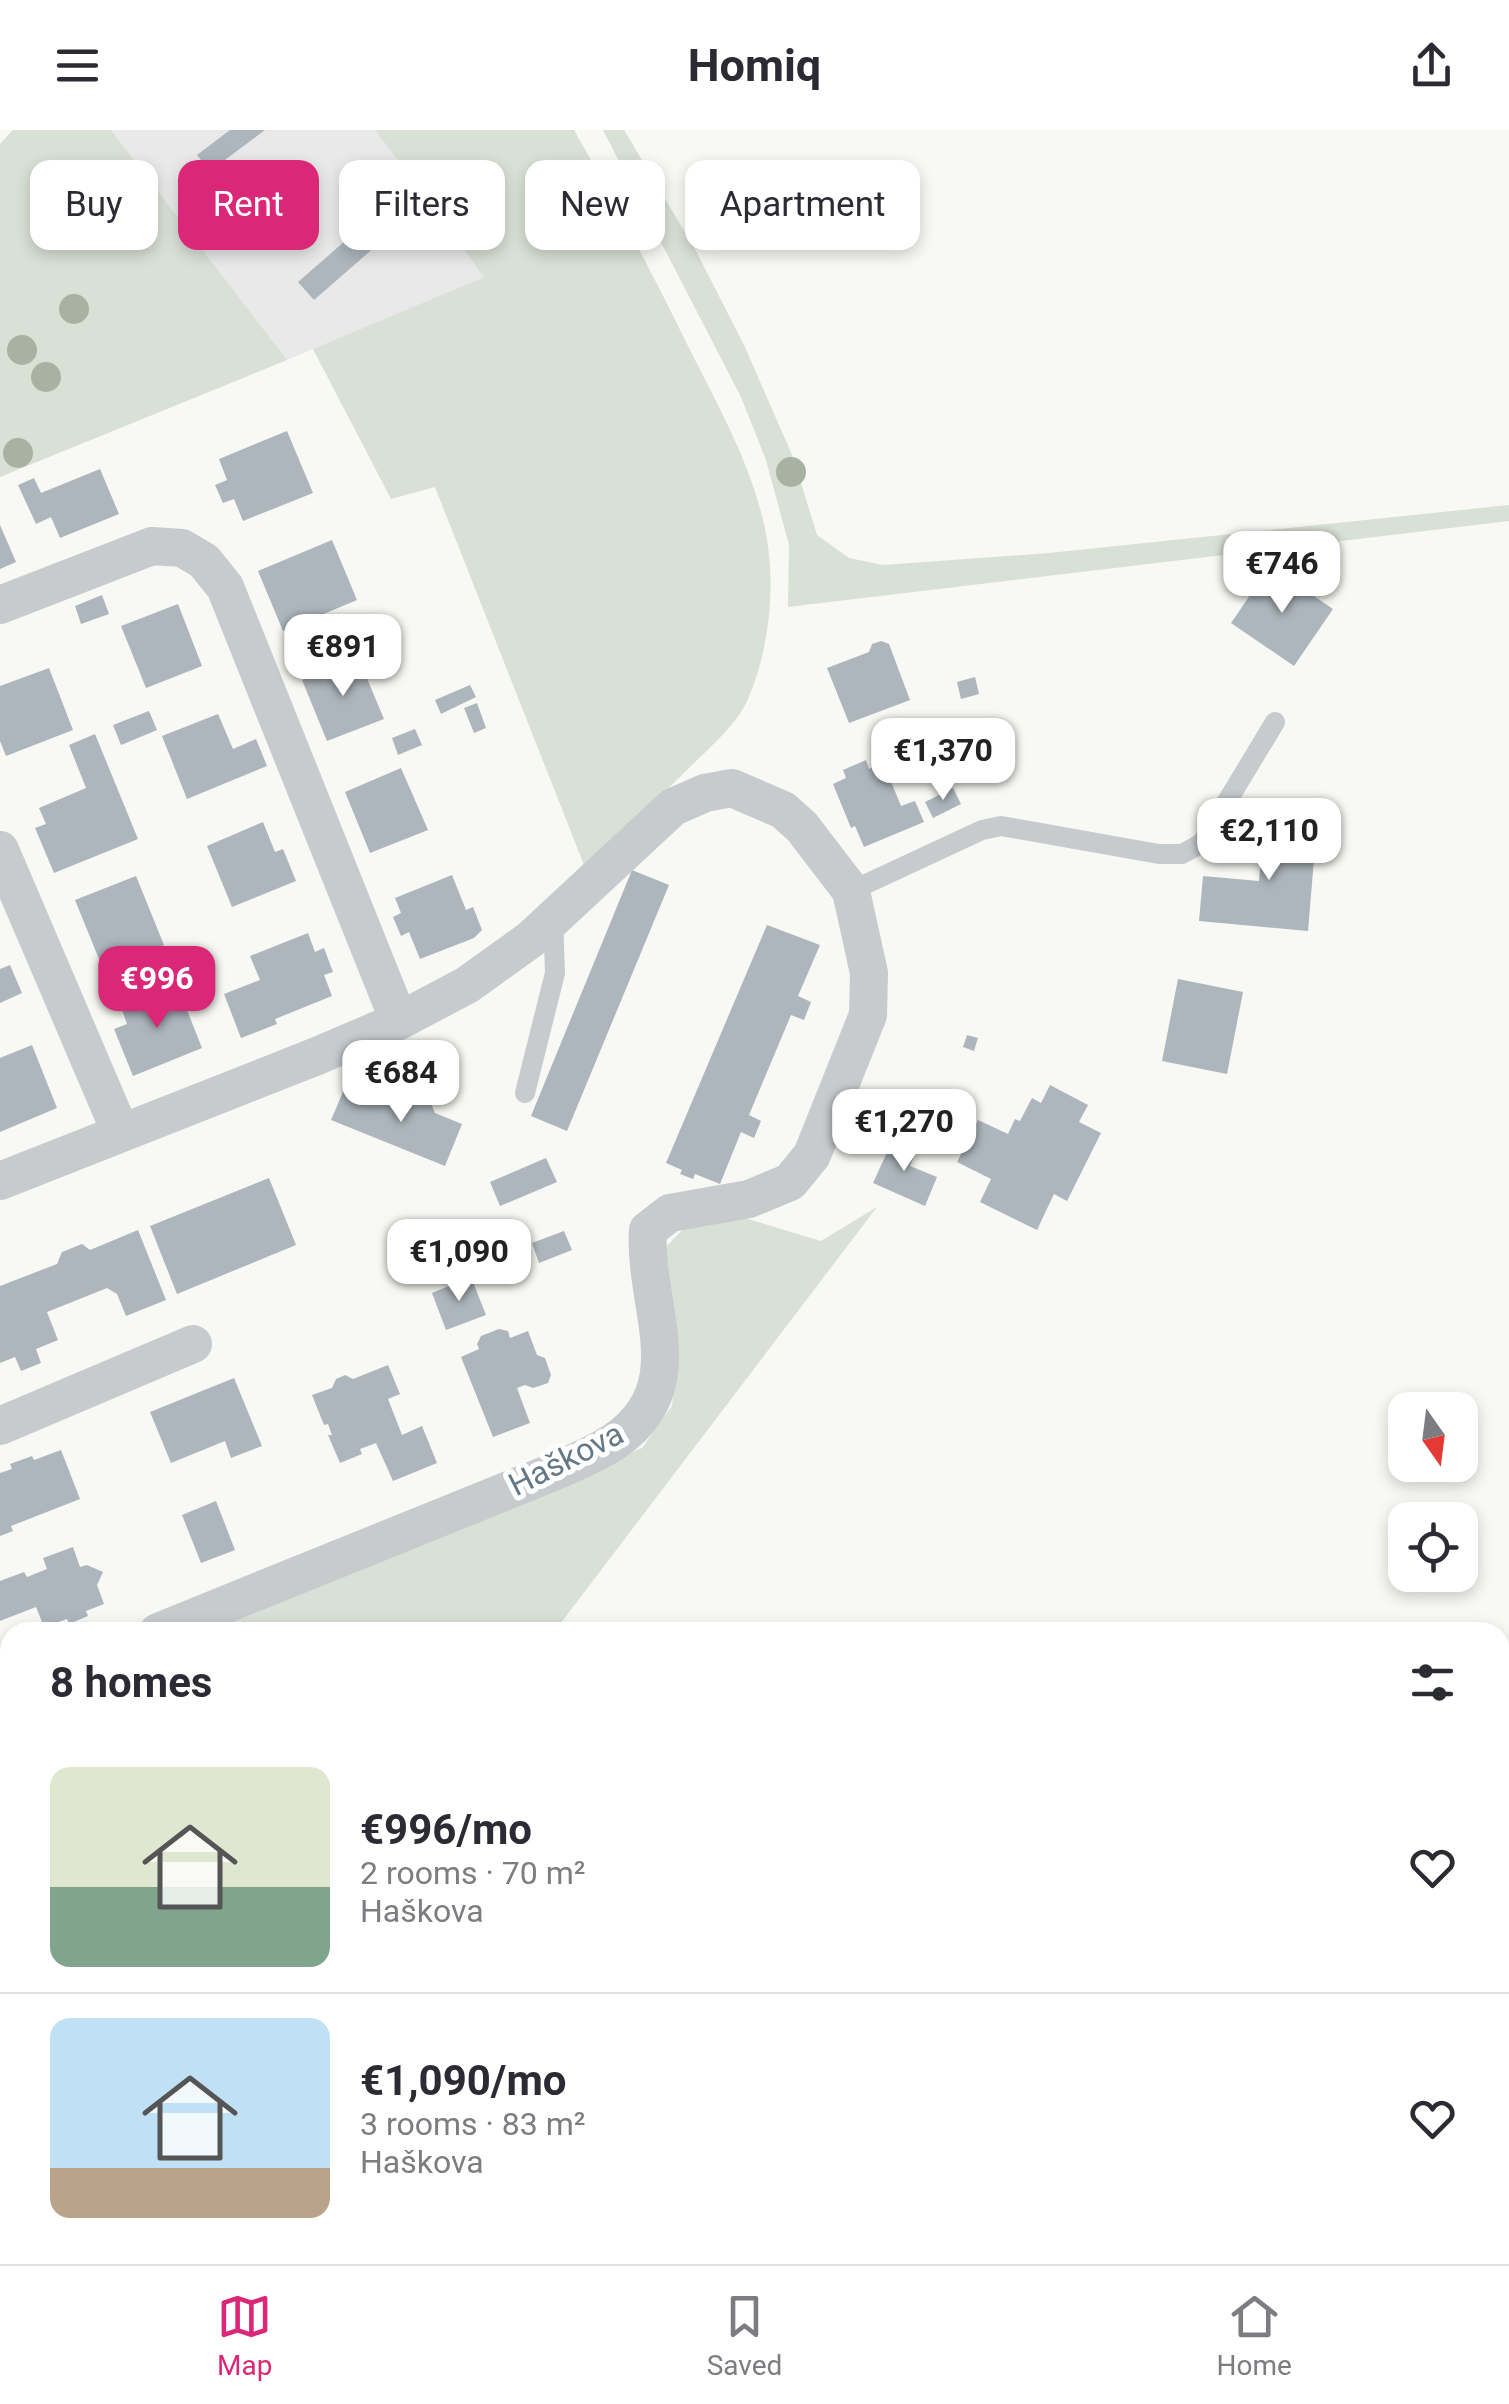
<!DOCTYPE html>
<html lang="en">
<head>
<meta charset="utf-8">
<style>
  body { margin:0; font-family:Roboto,sans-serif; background:#f7f7f7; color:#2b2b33; height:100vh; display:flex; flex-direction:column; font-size:38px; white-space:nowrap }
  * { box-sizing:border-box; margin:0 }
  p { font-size:32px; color:#7c7c81 }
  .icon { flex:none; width:55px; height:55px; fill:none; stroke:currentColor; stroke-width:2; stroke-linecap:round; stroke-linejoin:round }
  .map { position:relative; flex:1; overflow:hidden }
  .details { position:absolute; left:0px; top:1492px; width:1510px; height:642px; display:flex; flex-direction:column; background:#fff; border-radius:30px 30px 0 0; box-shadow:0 5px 15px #0003 }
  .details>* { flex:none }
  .banner { position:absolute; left:30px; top:30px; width:1000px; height:90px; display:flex; gap:20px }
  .needle { width:65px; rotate:166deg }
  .tools { position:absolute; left:1388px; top:1262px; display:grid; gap:20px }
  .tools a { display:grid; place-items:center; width:90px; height:90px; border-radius:20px; background:#fff; box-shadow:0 5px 15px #0003; font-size:50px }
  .price { position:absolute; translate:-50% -85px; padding:0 22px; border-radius:20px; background:#fff; color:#222; font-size:32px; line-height:65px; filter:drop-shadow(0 2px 5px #0008) }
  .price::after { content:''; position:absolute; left:50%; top:60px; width:30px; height:22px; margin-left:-15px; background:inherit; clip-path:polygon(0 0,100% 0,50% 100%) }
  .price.current { background:#db2777; color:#fff }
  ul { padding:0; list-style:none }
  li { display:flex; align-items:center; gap:30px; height:250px; padding:0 50px }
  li+li { border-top:2px solid #e1e1e2 }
  li span { display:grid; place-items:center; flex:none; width:280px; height:200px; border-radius:20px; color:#555 }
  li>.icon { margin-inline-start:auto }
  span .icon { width:120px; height:120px; fill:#fffc; stroke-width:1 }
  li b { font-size:42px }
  h2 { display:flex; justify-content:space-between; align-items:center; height:120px; padding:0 50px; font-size:42px }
  .tag { padding:0 35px; border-radius:20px; background:#fff; box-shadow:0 5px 15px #0003; font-size:35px; line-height:90px }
  .tag.current { background:#db2777; color:#fff }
  header { display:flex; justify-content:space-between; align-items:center; height:130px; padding:0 50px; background:#fff; font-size:45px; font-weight:700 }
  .menu { display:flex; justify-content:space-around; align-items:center; height:140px; border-top:2px solid #e1e1e2; background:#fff; font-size:28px; color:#7c7c81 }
  .menu a { display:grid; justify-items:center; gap:5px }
  .menu .current { color:#db2777 }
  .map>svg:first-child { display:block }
  .built { fill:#e8e9e8 }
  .green { fill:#d9e0d5 }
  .building { fill:#adb6bc }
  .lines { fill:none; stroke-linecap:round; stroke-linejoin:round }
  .service { stroke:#c7cbce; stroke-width:20 }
  .minor { stroke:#c7cbce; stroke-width:38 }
  .tree { fill:#a7b2a3 }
  .labels { text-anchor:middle; stroke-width:10; stroke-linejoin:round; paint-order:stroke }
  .street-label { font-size:32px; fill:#647888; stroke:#fff }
</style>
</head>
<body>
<header><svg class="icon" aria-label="menu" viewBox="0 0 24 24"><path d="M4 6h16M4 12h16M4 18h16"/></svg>Homiq<svg class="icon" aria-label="share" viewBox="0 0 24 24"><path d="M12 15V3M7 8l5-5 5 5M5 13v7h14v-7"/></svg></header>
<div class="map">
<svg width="1509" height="2134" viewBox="0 0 1509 2134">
  <rect width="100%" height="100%" fill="#f8f8f4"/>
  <path class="built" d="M111,0H375L484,147L287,230Z"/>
  <path class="green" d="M13,0H111L287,230L0,347V14Z
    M375,0H574C616,73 654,147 691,222C718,275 749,331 763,390C777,447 771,515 748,569C736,596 709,618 689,638C654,672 620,706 586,740L435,357L391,369L313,219L484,147Z
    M603,0H624L695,119L744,215L793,327L817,405L849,428L883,435L1049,423L1509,375V391L788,477L789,415L766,330L741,267Z
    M877,1077L554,1502H210L642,1318L672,1276L677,1225L661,1122L689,1093L738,1086L821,1111Z
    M296,2125H419L425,2134H303Z"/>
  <path class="building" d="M230,0H265L210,41L197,25Z
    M371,34L398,68L390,74L363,41Z
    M368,91L384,109L314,170L298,152Z
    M287,301L313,363L243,391L234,369L223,373L215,355L227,350L219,329Z
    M100,339L119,384L60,408L51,387L36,394L18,355L34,348L41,363Z
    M0,395L16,432L0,439Z
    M332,410L357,470L283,501L258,441Z
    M1270,436L1333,479L1294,536L1231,493Z
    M102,465L109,484L81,494L75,476Z
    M178,474L202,536L146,558L121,496Z
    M881,511L889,514L910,570L849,593L827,538L869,522L872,514Z
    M358,527L384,589L327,611L302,550Z
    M49,538L73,600L6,626L0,611V556Z
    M975,547L979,564L961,569L957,552Z
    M470,555L476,567L441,584L435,570Z
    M477,573L486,598L474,603L464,578Z
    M149,581L157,600L121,615L113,595Z
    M218,584L233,619L256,609L267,636L187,669L162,606Z
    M415,599L422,615L398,625L392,608Z
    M95,604L138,709L54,743L35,698L46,694L39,678L86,658L69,615Z
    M866,630L869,639L883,632L901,676L915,671L924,692L864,717L855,696L851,698L833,654L846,648L843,640Z
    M401,638L428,700L370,723L345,662Z
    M953,658L961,674L933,688L925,672Z
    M1264,688L1317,693L1308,801L1199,791L1203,746L1259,751Z
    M263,692L275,722L283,719L296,751L232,777L207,716Z
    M632,740L669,755L567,1001L531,986Z
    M452,745L466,780L473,777L482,800L474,808L420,829L409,802L401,806L393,787L401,783L395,768Z
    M136,746L164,815L103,839L75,770Z
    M767,795L820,815L798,866L811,872L804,890L791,885L749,985L761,991L754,1008L741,1002L720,1054L695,1044L693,1049L680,1044L682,1040L666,1033Z
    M308,803L315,822L324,818L333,842L324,845L332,866L275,889L277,894L241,908L224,864L260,850L250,826Z
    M10,835L22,863L0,873V839Z
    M1178,849L1243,862L1227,944L1162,931Z
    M177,855L202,918L133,946L114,899L127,894L121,877Z
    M967,905L978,908L974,921L963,917Z
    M32,915L57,978L0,1002V928Z
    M1050,955L1088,975L1079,992L1101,1003L1067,1071L1054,1064L1037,1100L980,1072L991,1049L957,1032L978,990L1008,1004L1015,989L1020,991L1032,968L1041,973Z
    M343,962L370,973L393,964L398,976L427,964L435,983L462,994L445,1036L331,990Z
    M894,1007L918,1017L910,1036L937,1047L925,1076L873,1053Z
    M546,1028L557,1052L500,1076L490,1052Z
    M269,1048L296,1115L177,1164L150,1096Z
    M138,1100L166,1170L126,1186L117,1164L107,1158L47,1182L58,1210L36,1219L41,1233L21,1241L15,1227L0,1233V1156L57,1134L62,1122L82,1114L90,1120Z
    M564,1101L572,1120L539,1133L532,1113Z
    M471,1147L486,1185L446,1200L432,1163Z
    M499,1199L508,1201L510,1208L528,1201L537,1225L545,1228L551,1245L548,1253L533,1258L525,1255L517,1258L530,1293L493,1307L461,1227L479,1219L477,1214L481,1206Z
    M388,1235L400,1264L388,1269L402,1305L422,1296L437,1333L393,1351L376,1313L360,1319L362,1324L340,1333L328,1305H332L328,1294L324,1295L312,1265L332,1258L336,1249L345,1245L353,1249Z
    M234,1248L262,1316L231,1328L225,1311L171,1333L150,1282Z
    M61,1320L80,1369L11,1396L13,1401L0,1406V1343L12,1339L10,1334L32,1326L34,1330Z
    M216,1371L235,1420L201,1433L182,1385Z
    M73,1417L80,1437L87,1435L103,1442L97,1455L104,1474L86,1481L88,1486L69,1494L67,1489L44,1497L36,1477L0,1491V1451L24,1442L27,1447L47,1439L43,1428Z
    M10,1899V2021H9L1,1993L8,1991L3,1973L0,1974V1902Z
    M76,2125H144L147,2134H69L68,2127Z"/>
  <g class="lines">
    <path class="service" d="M851,761L982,700L1001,696L1159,724H1182L1202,713L1275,592
      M525,963L555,843L553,788"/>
    <path class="minor" d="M0,475L152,416L182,418L204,431L225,457L399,891
      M0,720L120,1001
      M0,1051L317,926L399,891L467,855L531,809L673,677L705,663L732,658L783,680L802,697L851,761L869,843L868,885L812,1025L790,1052L749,1069L670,1083L648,1100C643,1178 695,1256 615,1311C598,1323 577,1331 558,1340L158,1502
      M0,1296L193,1214
      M0,1561L10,1560
      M0,2070L10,2068
      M227,2125L235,2134"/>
  </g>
  <g class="tree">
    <circle cx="74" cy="179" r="15"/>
    <circle cx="22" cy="220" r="15"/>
    <circle cx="46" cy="247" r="15"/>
    <circle cx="18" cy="323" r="15"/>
    <circle cx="791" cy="342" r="15"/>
  </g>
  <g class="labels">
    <g class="street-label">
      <text transform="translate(566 1329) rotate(-27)" y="11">Haškova</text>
    </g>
  </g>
</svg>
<div class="tools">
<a><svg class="needle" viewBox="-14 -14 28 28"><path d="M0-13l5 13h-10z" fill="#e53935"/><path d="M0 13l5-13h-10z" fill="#7c7c81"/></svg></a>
<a><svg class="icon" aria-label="locate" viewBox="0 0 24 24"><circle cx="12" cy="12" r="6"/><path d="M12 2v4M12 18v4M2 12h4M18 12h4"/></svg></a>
</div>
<b class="price" style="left:1282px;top:486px">€746</b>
<b class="price" style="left:343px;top:569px">€891</b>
<b class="price" style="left:943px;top:673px">€1,370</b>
<b class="price" style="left:1269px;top:753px">€2,110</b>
<b class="price current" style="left:157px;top:901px">€996</b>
<b class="price" style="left:401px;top:995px">€684</b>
<b class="price" style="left:904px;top:1044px">€1,270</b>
<b class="price" style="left:459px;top:1174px">€1,090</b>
<div class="banner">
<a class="tag">Buy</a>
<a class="tag current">Rent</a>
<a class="tag">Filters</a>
<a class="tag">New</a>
<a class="tag">Apartment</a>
</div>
<section class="details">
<h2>8 homes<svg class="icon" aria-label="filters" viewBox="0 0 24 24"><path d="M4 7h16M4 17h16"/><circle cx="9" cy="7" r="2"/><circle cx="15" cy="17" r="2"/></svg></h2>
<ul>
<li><span style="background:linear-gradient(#dfe7d0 60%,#7fa58c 0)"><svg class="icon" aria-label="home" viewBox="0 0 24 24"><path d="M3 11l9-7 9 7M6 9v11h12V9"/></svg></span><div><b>€996/mo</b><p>2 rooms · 70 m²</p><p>Haškova</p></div><svg class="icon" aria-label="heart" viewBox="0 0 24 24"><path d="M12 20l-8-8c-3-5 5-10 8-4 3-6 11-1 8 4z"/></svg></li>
<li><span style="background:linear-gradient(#bfe0f5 75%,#b9a48a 0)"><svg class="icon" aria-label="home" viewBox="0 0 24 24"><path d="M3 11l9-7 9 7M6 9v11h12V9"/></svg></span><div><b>€1,090/mo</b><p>3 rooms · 83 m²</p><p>Haškova</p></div><svg class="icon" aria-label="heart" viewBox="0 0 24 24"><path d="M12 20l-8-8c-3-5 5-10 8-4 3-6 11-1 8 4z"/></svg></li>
</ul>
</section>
</div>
<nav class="menu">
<a class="current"><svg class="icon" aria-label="map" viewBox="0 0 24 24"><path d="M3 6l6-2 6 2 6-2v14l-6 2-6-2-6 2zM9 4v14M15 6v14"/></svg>Map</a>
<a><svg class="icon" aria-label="saved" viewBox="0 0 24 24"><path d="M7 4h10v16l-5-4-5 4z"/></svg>Saved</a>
<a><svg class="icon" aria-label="home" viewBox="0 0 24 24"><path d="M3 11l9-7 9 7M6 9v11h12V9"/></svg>Home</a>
</nav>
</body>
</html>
